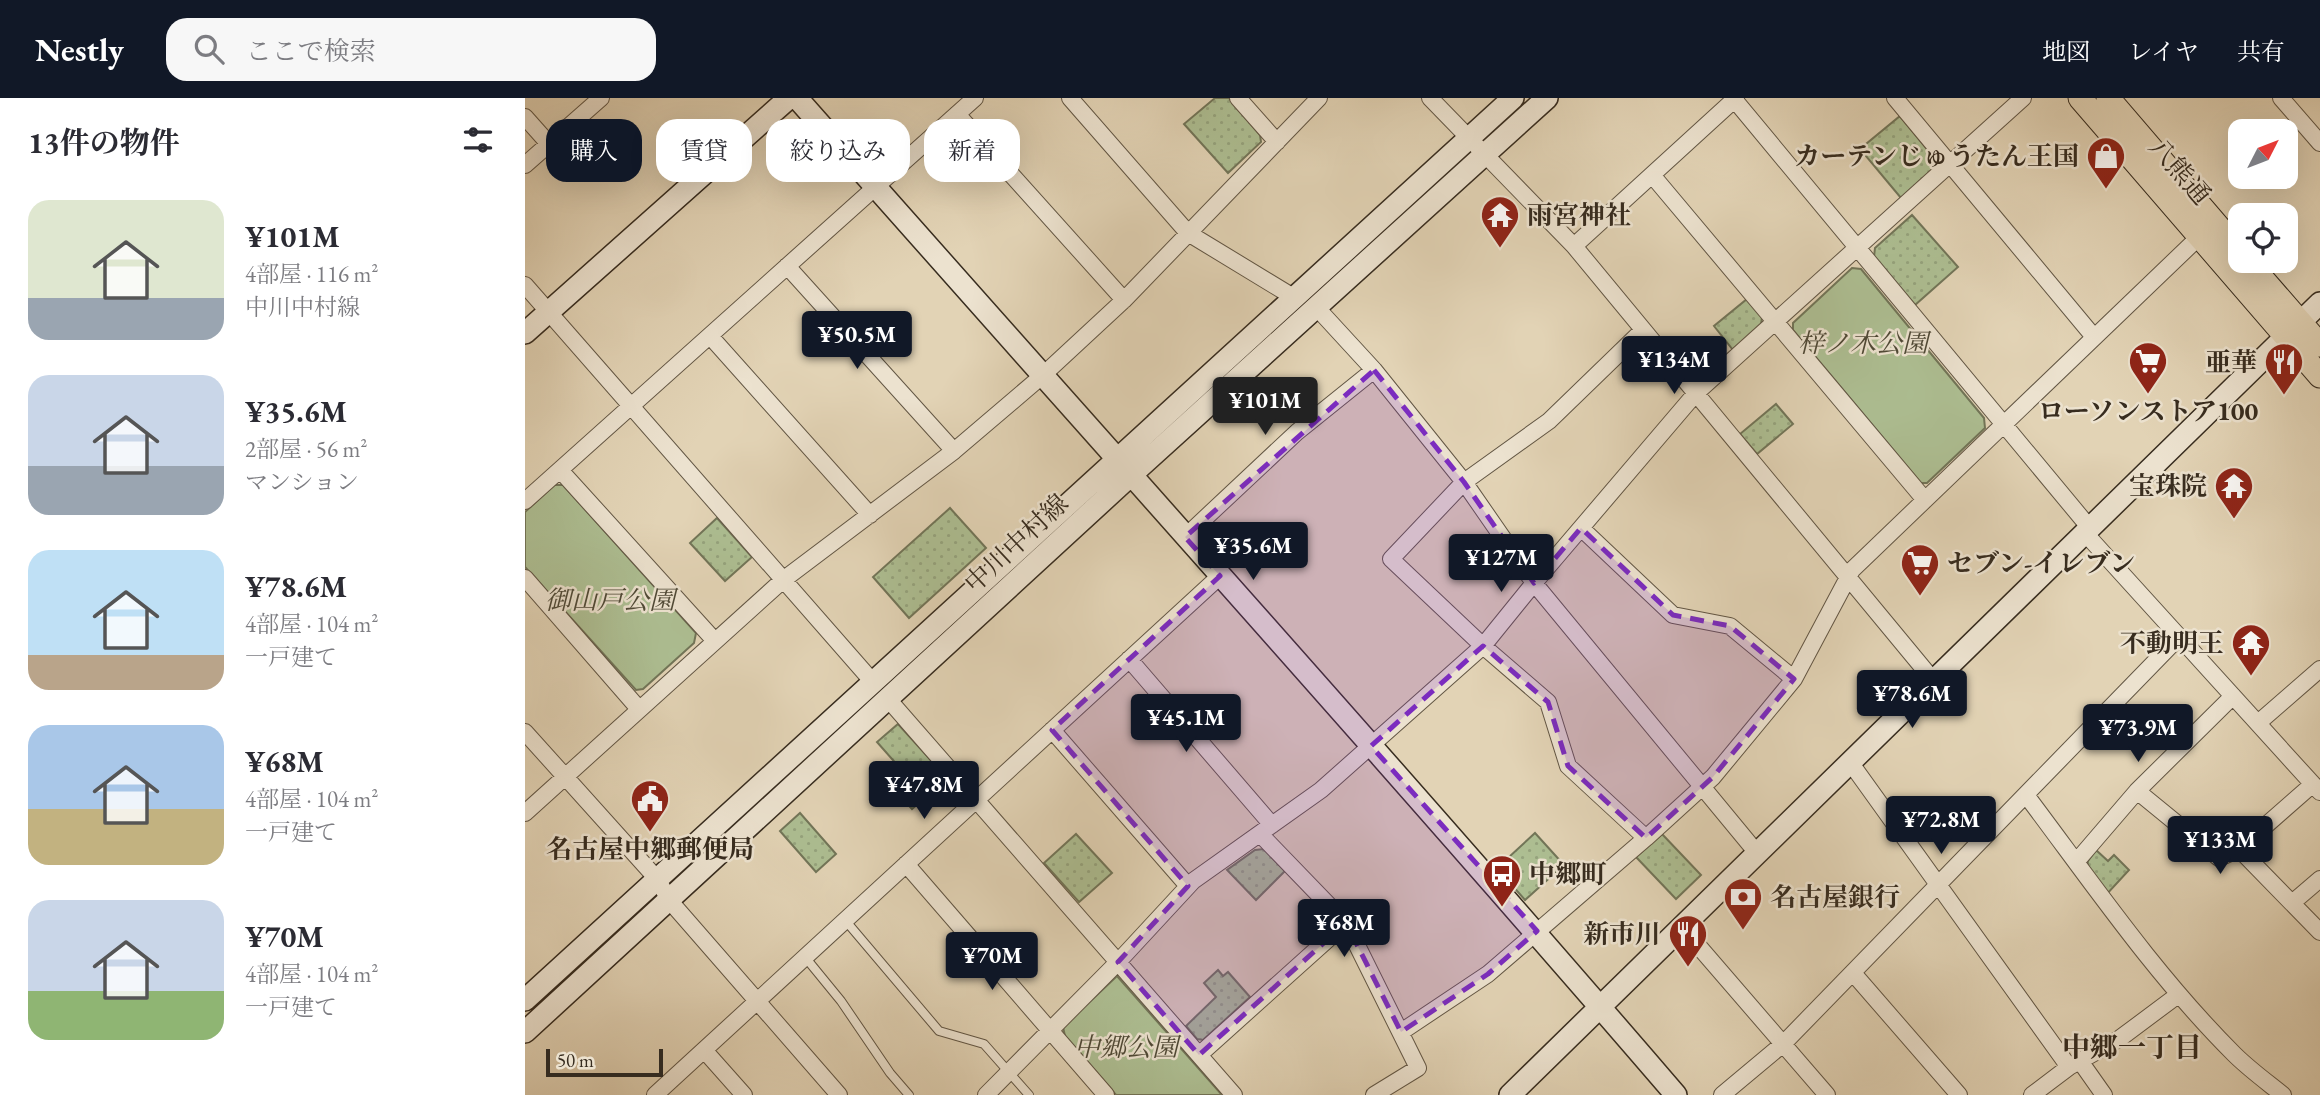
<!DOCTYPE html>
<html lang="ja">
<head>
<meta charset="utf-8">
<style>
  body { margin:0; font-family:"EB Garamond","Noto Serif JP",serif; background:#f7f7f7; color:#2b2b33; height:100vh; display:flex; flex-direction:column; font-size:26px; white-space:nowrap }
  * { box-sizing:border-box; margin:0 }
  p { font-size:23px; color:#7c7c81 }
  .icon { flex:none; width:38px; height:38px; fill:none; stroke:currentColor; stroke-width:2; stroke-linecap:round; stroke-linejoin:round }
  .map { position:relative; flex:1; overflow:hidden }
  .details { display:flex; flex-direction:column; background:#fff; width:525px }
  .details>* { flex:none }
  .banner { position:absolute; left:21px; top:21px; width:665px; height:63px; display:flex; gap:14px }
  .needle { width:46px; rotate:48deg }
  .tools { position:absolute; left:1703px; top:21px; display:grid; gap:14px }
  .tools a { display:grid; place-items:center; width:70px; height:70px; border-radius:14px; background:#fff; box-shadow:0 7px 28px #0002; font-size:35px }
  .scale { position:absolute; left:21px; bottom:18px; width:117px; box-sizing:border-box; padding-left:7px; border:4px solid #372c1f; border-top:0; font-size:19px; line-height:24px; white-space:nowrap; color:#372c1f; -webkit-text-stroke:5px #ece2cf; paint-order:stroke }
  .price { position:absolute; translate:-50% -60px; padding:0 16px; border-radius:7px; background:#111827; color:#fff; font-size:23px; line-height:46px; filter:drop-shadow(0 2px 4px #0008) }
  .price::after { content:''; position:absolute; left:50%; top:42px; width:21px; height:16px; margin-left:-10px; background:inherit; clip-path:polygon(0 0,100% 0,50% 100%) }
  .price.current { background:#222; color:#fff }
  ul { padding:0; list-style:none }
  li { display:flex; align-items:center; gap:21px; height:175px; padding:0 28px }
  li span { display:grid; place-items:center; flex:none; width:196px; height:140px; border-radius:21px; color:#555 }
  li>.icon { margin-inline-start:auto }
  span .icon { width:84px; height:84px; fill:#fffc; stroke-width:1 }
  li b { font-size:30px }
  h2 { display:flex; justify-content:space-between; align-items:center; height:84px; padding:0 28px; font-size:30px }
  .pill { padding:0 24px; border-radius:21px; background:#fff; box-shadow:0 7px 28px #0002; font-size:24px; line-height:63px }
  .pill.current { background:#111827; color:#fff }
  header { display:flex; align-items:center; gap:42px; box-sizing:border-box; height:98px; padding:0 35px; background:#111827; color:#fff }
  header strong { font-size:33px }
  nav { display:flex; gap:38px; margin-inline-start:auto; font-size:24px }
  .search { width:490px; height:63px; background:#f7f7f7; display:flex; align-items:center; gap:18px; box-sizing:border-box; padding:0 24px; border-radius:21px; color:#7c7c81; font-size:26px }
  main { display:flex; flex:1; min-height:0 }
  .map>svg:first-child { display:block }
  .park { fill:#adbe92; stroke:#727558; stroke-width:2 }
  .garden { fill:url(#garden-dots); stroke:#727558; stroke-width:2 }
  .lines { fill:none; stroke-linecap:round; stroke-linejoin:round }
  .lane-casing { stroke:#625644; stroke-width:10 }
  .street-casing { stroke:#625644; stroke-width:18 }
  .secondary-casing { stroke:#372c1f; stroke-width:24 }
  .primary-casing { stroke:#372c1f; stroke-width:25 }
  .lane { stroke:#ece2cf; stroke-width:8 }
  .street { stroke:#ece2cf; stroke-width:16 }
  .secondary { stroke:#ece2cf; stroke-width:21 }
  .primary { stroke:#e2d3b5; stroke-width:23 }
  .marked { fill:#7b2cbf; fill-opacity:0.2; stroke:#7b2cbf; stroke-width:5; stroke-dasharray:14 9; stroke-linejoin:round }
  .labels { text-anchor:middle; stroke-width:5; stroke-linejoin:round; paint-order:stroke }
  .poi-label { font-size:26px; font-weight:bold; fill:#372c1f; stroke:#ece2cf; text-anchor:end }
  .street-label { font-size:26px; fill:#372c1f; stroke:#ece2cf }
  .park-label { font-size:26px; font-style:italic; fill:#4f4936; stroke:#ece2cf }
  .neighbourhood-label { font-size:28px; font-weight:bold; fill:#372c1f; stroke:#ece2cf }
</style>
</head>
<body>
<header>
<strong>Nestly</strong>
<div class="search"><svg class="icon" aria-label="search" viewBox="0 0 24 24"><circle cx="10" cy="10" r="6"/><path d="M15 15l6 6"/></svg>ここで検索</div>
<nav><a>地図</a><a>レイヤ</a><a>共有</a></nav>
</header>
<main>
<section class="details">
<h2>13件の物件<svg class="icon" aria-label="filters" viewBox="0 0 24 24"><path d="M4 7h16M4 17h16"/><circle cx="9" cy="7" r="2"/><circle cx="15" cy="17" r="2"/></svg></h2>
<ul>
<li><span style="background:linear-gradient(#dfe7d0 70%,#9aa5b1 0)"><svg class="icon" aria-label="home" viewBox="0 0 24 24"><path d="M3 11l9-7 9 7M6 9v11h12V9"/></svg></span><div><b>¥101M</b><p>4部屋 · 116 m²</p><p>中川中村線</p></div></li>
<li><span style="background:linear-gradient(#c9d6e8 65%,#9aa5b1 0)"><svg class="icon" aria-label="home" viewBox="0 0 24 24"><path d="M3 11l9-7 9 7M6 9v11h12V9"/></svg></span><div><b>¥35.6M</b><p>2部屋 · 56 m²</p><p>マンション</p></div></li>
<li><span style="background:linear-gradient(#bfe0f5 75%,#b9a48a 0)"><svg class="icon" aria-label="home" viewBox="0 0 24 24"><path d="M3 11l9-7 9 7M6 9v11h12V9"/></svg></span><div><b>¥78.6M</b><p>4部屋 · 104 m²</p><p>一戸建て</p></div></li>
<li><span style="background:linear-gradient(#a9c7e8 60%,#c2b280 0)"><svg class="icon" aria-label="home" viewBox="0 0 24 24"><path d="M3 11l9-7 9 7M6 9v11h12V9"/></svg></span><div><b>¥68M</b><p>4部屋 · 104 m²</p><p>一戸建て</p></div></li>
<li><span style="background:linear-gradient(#c9d6e8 65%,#8fb573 0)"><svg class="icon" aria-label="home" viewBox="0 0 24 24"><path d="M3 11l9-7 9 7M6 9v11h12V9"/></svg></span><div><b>¥70M</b><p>4部屋 · 104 m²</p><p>一戸建て</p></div></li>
</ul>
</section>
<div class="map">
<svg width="1795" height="997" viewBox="0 0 1795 997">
  <defs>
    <pattern id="garden-dots" width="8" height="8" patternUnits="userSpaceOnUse" patternTransform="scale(1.75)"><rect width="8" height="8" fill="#adbe92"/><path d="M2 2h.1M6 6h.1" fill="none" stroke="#95a37d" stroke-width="1.8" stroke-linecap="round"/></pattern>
  </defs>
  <rect width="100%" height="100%" fill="#e2d3b5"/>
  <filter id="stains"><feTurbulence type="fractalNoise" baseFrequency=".00286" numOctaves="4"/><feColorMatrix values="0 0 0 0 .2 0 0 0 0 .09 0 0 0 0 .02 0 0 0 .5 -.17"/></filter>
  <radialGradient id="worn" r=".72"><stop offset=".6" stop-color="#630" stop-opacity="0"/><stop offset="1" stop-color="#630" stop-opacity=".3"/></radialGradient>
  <path class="park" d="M1327,170L1336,171L1459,320L1460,330L1402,385H1396L1268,232V225Z
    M29,387H38L171,535L169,545L118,591L111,592L0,469V414Z
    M592,878L697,997H591L540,938L538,929Z"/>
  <path class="garden" d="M690,0H704L735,37L736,44L703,75L659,26Z
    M1375,18L1411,62L1410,69L1376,100L1335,51Z
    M1387,117L1433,169L1390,207L1349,159L1350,150Z
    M1222,201L1237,219L1236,227L1208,252L1189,228Z
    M1251,306L1268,326L1232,356L1215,336Z
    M425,410L461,450L384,520L348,479Z
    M192,420L227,459L200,483L165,445Z
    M373,626L422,680L387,711L376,699L389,686L352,644Z
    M275,715L311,756L291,774L255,733Z
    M1010,735L1039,767L1000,802L972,770Z
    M551,736L587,775L554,804L519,765Z
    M1137,736L1176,777L1151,801L1111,759Z
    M739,751L760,773L731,802L702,772L730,752Z
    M1571,752L1583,763L1589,757L1604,772L1581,797L1562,772L1563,763Z
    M693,872L698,878L703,874L725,899L678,942L672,941L661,928L691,899L679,885Z"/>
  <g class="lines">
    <g class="lane-casing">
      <path id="lane" d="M320,822L414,933L459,946L504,997
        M280,859L316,903L365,975L384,997"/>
    </g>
    <g class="street-casing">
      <path id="street" d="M545,0L663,135L770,200
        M713,0L752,44
        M905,0L1049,148L1408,582
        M1208,0L1564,429
        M1370,0L1569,239
        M1756,0L1795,45
        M432,16L599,202
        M0,19L24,46
        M0,67L76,0
        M1127,77L1400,402
        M1049,148L1211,0
        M262,168L429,353
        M0,187L347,583
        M792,210L849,272L939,384L1009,485L1232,755
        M1118,232L1024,323L939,384L866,461L958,548L1023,604L1043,668L1121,740
        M185,238L345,417
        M35,372L190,543
        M0,403L450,0
        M1056,430L1148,517L1205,528L1269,581
        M1559,434L1795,694
        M660,439L772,334L849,272
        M0,480L114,611
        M604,561L747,727
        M363,601L709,997
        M1733,625L1795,571
        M527,632L663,788
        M0,634L133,782L144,802L314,997
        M1325,664L1544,969
        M1612,693L1694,760L1714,751L1795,834
        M1501,697C1568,786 1630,877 1709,956C1724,971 1742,984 1758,997
        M0,715L258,482L429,353L517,278L599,202L794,0
        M735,736L821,825L893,970L849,997
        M1714,751L1788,686
        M1551,764L1612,693L1708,598
        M381,766L581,997
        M1767,805L1795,781
        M1157,829L1302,997
        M1328,875L1434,997
        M876,934L963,876L1121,740L1188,679L1269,581L1327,472L1674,139
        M179,952L219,997
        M674,957L821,825
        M1555,963L1579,997
        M130,997L695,478
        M461,997L593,864L668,783L796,692L958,548L1009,485L1171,295L1498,0
        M1197,997L1258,946L1654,539
        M1507,997L1544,969L1594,941L1653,897"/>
    </g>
    <g class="secondary-casing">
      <path id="secondary" d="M272,0C565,332 862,661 1151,997
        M0,235L264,0
        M0,902L988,0
        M0,934L605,378L1022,0
        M985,997L1795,205"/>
    </g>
    <g class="primary-casing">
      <path id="primary" d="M1555,0L1795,278
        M1583,0L1715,154
        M1722,163L1795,247"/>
    </g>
    <use href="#lane" class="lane"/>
    <use href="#street" class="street"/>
    <use href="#secondary" class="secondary"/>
    <use href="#primary" class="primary"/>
  </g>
  <path class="marked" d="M849,272L939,384L1009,485L1056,430L1148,517L1205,528L1269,581L1188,679L1121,740L1043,668L1023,604L958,548L846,648L1012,833L963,876L876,934L821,825L674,957L593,864L663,788L527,632L695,478L660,439Z"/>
  <defs>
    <g id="shop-pin" transform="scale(2.0125)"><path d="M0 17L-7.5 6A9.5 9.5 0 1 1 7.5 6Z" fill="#8f2418" stroke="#ece2cf"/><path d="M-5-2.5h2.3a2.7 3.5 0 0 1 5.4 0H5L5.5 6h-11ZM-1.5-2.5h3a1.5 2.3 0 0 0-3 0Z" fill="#fff"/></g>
    <g id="temple-pin" transform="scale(2.0125)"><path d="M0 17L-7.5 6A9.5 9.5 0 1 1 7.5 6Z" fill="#8f2418" stroke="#ece2cf"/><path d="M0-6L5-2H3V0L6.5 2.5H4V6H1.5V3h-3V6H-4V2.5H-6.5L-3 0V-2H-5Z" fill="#fff"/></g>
    <g id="supermarket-pin" transform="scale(2.0125)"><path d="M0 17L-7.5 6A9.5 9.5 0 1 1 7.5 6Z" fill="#8f2418" stroke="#ece2cf"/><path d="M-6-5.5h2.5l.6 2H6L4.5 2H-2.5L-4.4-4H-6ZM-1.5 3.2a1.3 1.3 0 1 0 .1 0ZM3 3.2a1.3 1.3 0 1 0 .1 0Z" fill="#fff"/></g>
    <g id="restaurant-pin" transform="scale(2.0125)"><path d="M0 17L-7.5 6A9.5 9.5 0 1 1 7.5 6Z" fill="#8f2418" stroke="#ece2cf"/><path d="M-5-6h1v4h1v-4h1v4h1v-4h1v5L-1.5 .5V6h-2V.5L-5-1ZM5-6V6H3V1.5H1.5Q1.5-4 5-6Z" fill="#fff"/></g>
    <g id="civic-pin" transform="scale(2.0125)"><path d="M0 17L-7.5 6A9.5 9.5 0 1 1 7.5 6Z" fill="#8f2418" stroke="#ece2cf"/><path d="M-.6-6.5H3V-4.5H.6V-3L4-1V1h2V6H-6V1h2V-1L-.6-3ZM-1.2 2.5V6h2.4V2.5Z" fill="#fff"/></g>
    <g id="bus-pin" transform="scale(2.0125)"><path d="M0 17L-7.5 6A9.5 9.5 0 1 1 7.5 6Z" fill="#8f2418" stroke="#ece2cf"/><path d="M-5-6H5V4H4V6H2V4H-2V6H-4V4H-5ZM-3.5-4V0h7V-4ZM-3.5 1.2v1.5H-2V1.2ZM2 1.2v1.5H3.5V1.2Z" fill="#fff"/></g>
    <g id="bank-pin" transform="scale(2.0125)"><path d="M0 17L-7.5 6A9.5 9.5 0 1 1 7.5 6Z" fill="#8f2418" stroke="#ece2cf"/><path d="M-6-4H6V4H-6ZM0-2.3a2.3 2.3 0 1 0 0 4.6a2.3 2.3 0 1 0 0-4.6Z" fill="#fff"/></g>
  </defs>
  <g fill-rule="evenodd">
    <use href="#shop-pin" x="1581" y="58"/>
    <use href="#temple-pin" x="975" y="117"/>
    <use href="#supermarket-pin" x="1623" y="263"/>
    <use href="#restaurant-pin" x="1759" y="264"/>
    <use href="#temple-pin" x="1709" y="388"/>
    <use href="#supermarket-pin" x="1395" y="465"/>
    <use href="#temple-pin" x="1726" y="545"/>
    <use href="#civic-pin" x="125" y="701"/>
    <use href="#bus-pin" x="977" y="776"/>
    <use href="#bank-pin" x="1218" y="799"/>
    <use href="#restaurant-pin" x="1163" y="836"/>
  </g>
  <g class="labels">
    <g class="poi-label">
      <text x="1554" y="67">カーテンじゅうたん王国</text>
      <text x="1002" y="126" text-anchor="start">雨宮神社</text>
      <text x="1732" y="273">亜華</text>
      <text x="1623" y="322" text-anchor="middle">ローソンストア100</text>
      <text x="1682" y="397">宝珠院</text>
      <text x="1422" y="474" text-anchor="start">セブン-イレブン</text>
      <text x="1699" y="554">不動明王</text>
      <text x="125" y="760" text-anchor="middle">名古屋中郷郵便局</text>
      <text x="1004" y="785" text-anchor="start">中郷町</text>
      <text x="1245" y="808" text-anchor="start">名古屋銀行</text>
      <text x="1136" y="845">新市川</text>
    </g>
    <g class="street-label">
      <text transform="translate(1655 73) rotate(49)" y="9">八熊通</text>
      <text transform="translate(491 445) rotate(-43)" y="9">中川中村線</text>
    </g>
    <g class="park-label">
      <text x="1338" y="254">梓ノ木公園</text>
      <text x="85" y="511">御山戸公園</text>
      <text x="601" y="958">中郷公園</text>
    </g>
    <g class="neighbourhood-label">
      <text x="1607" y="959">中郷一丁目</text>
    </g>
  </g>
  <rect width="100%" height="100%" filter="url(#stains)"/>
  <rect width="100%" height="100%" fill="url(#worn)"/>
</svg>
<div class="tools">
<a><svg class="needle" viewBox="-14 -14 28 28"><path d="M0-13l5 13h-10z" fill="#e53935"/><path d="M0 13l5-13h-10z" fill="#7c7c81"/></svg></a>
<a><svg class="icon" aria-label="locate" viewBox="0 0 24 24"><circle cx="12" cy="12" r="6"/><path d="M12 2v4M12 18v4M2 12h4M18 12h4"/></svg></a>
</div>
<div class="scale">50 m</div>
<b class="price" style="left:332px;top:273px">¥50.5M</b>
<b class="price" style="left:1149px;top:298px">¥134M</b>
<b class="price current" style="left:740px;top:339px">¥101M</b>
<b class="price" style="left:728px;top:484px">¥35.6M</b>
<b class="price" style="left:976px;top:496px">¥127M</b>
<b class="price" style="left:1387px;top:632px">¥78.6M</b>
<b class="price" style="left:661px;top:656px">¥45.1M</b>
<b class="price" style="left:1613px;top:666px">¥73.9M</b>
<b class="price" style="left:399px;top:723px">¥47.8M</b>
<b class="price" style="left:1416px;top:758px">¥72.8M</b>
<b class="price" style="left:1695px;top:778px">¥133M</b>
<b class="price" style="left:819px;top:861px">¥68M</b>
<b class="price" style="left:467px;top:894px">¥70M</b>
<div class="banner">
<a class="pill current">購入</a>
<a class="pill">賃貸</a>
<a class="pill">絞り込み</a>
<a class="pill">新着</a>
</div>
</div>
</main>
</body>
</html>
